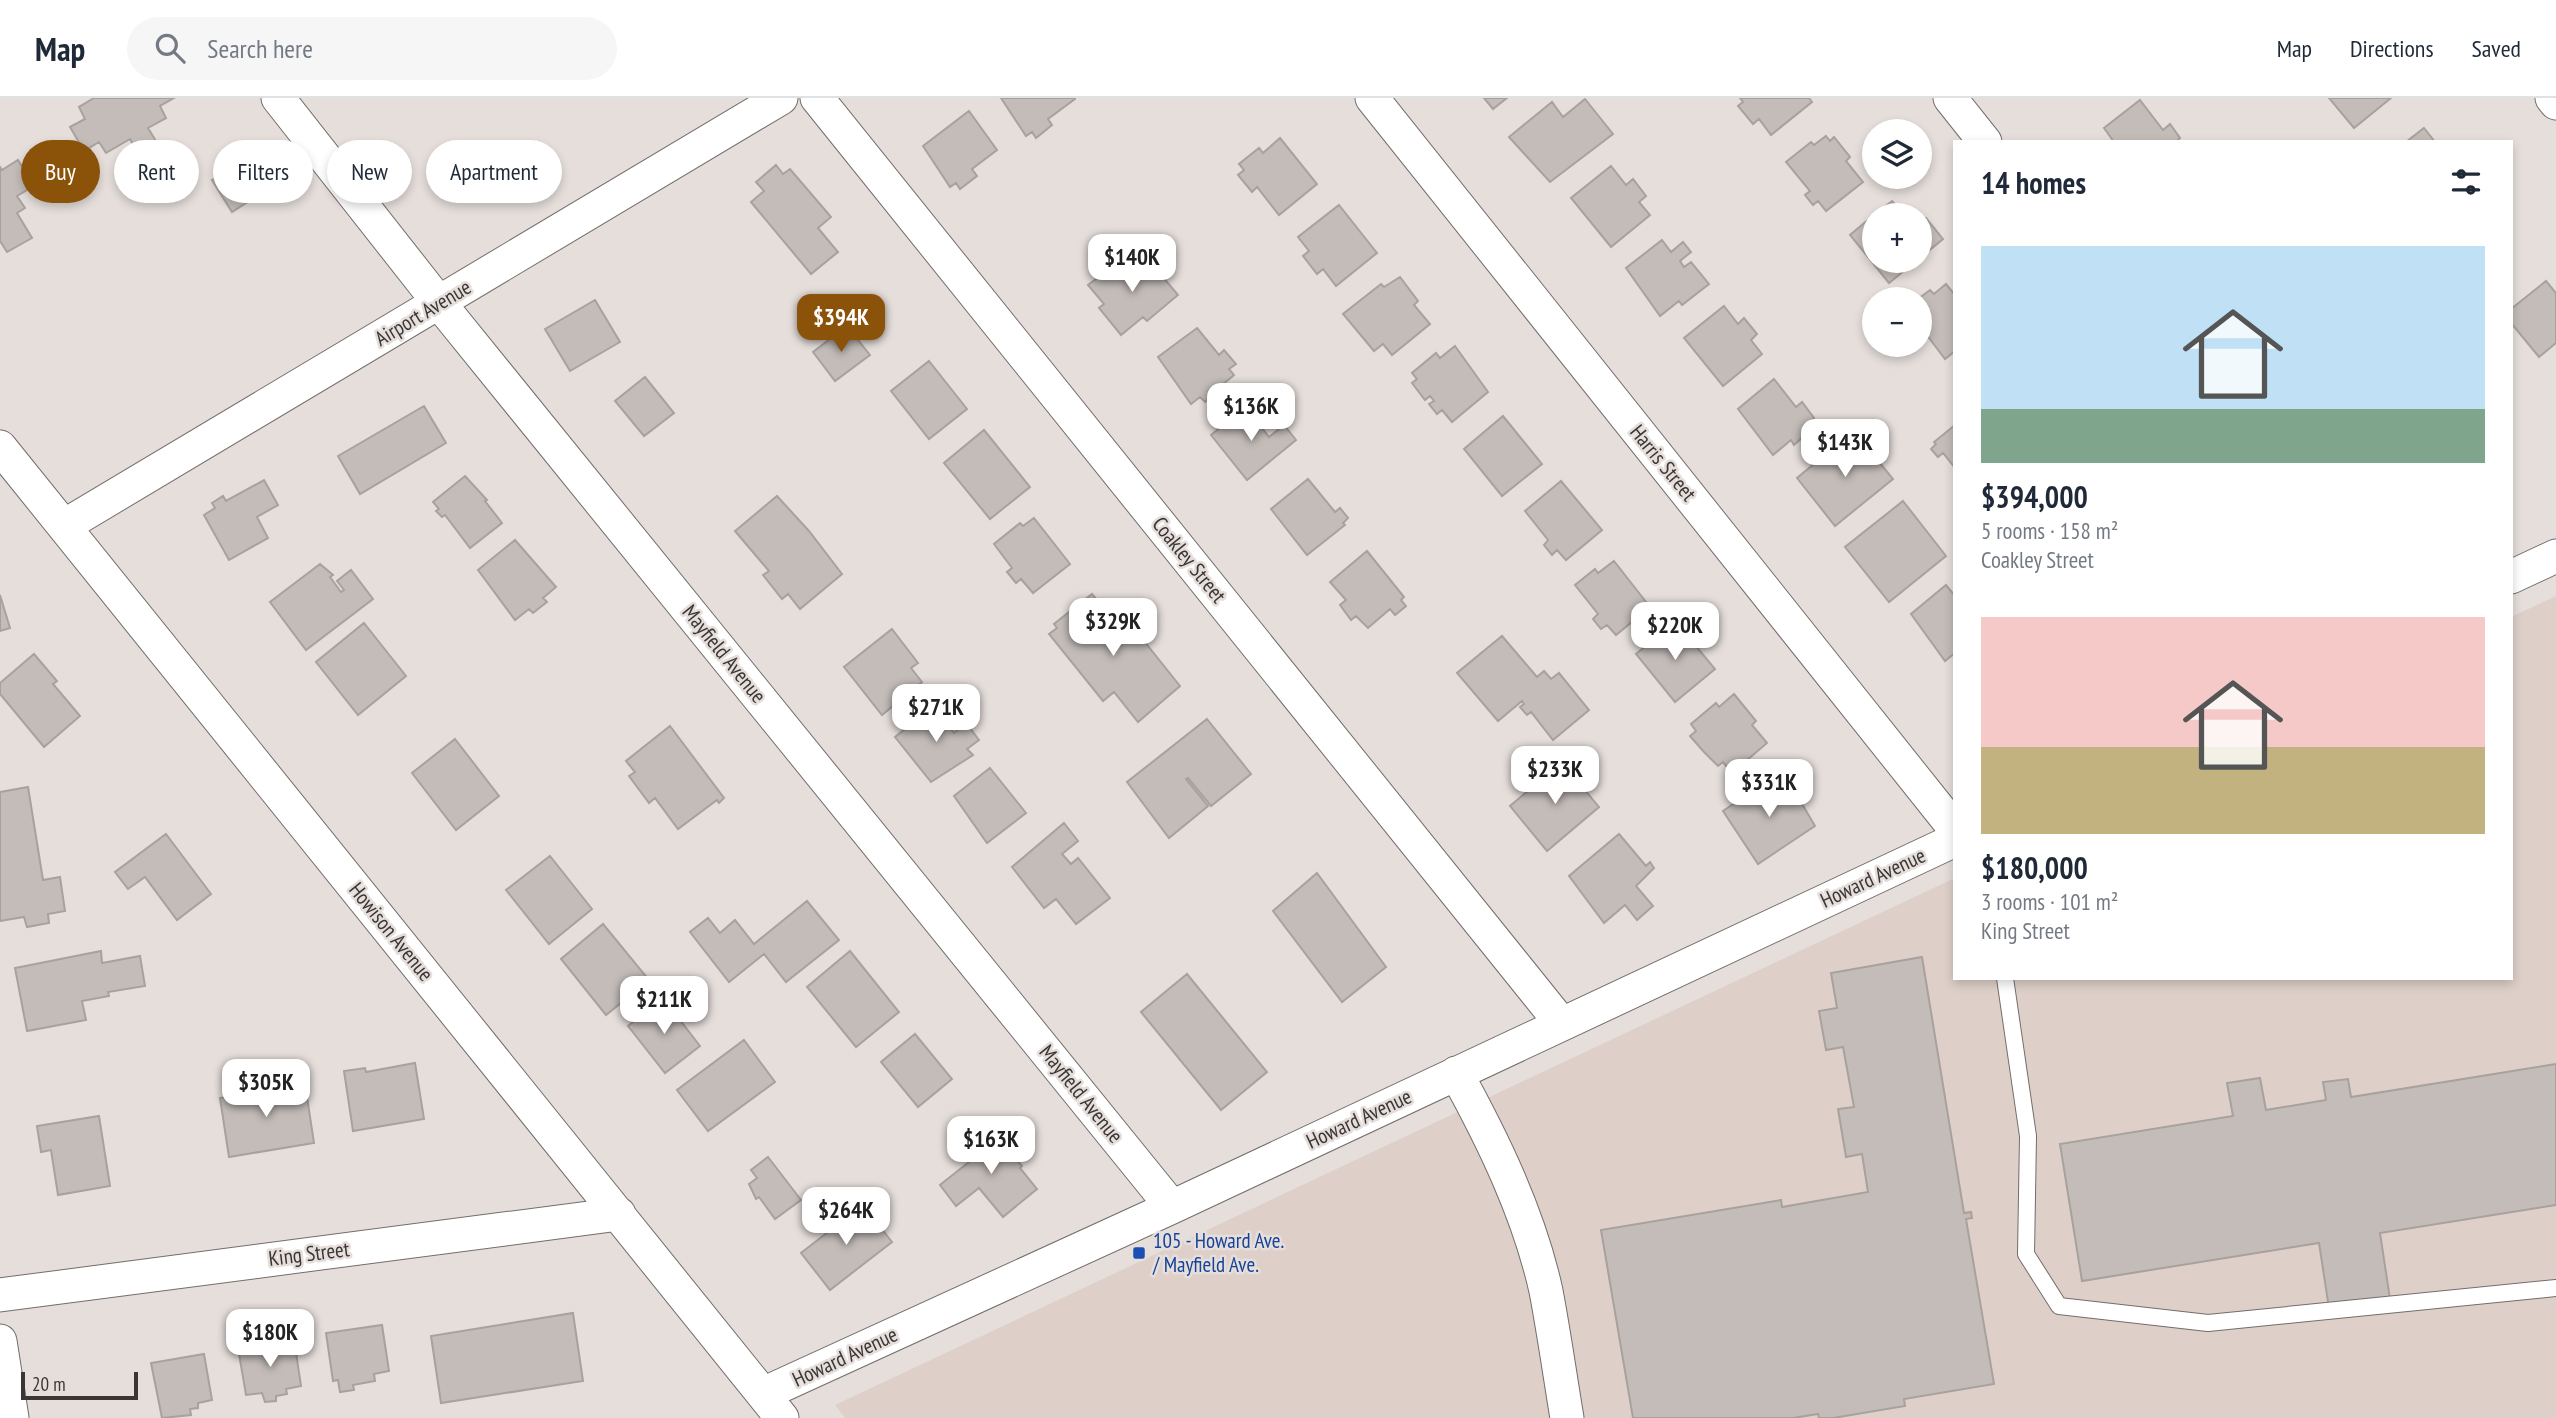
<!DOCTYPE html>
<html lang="en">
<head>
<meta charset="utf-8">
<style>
  body { margin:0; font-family:"PT Sans Narrow",sans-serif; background:#f6f6f7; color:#1f2937; height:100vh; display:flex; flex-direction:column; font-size:26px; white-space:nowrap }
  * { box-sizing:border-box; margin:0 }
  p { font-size:23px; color:#747a83 }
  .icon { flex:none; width:38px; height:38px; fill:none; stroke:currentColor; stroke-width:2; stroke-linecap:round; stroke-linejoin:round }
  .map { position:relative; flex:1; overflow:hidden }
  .sheet { position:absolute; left:1953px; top:42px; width:560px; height:840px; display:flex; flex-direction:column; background:#fff; border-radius:0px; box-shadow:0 4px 10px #0003 }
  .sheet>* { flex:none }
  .banner { position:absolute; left:21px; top:42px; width:665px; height:63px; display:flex; gap:14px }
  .controls { position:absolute; left:1862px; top:21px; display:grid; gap:14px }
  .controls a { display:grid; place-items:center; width:70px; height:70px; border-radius:50%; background:#fff; box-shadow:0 4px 10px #0003; font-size:35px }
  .scale { position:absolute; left:21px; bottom:18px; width:117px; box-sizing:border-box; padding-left:7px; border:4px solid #393635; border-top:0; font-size:19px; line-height:24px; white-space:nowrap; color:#393635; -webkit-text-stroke:5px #e5dedb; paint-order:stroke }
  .price { position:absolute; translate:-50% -60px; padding:0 16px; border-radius:14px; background:#fff; color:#222; font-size:23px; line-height:46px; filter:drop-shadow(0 2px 4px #0008) }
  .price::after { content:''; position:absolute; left:50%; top:42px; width:21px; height:16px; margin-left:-10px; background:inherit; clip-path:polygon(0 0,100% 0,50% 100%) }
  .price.current { background:#8b520a; color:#fff }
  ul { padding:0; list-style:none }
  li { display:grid; align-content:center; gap:14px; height:371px; padding:0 28px }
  li span { display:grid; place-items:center; height:217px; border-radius:0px; color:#555 }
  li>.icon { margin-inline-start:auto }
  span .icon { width:126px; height:126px; fill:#fffc; stroke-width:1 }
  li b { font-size:30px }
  h2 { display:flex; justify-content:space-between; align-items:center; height:84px; padding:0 28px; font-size:30px }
  .tag { padding:0 24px; border-radius:32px; background:#fff; box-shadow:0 4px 10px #0003; font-size:24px; line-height:63px }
  .tag.current { background:#8b520a; color:#fff }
  header { display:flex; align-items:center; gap:42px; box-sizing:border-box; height:98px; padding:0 35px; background:#fff; border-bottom:2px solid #e0e1e3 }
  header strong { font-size:33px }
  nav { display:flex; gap:38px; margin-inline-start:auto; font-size:24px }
  .search { width:490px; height:63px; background:#f6f6f7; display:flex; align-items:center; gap:18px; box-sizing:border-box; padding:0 24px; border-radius:38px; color:#747a83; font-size:26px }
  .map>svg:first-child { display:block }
  .built { fill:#ded0c9 }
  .building { fill:#c3bcb9; stroke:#a8a19e; stroke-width:2 }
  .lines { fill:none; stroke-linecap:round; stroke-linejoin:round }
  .lane-casing { stroke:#736d6a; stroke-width:18 }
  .street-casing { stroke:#736d6a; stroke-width:35 }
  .lane { stroke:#fff; stroke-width:16 }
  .street { stroke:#fff; stroke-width:33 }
  .transit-dot { fill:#1a4fb4; stroke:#e5dedb; stroke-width:2.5 }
  .labels { text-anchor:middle; stroke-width:5; stroke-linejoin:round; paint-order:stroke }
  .street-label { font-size:21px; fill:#393635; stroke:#e5dedb }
  .transit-label { font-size:21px; fill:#164399; stroke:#e5dedb; text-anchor:start }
</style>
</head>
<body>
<header>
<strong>Map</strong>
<div class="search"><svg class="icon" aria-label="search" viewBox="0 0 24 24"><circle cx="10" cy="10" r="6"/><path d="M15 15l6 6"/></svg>Search here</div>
<nav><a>Map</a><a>Directions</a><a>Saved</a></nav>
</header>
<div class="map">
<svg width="2556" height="1320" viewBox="0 0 2556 1320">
  <rect width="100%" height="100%" fill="#e5dedb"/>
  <path class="built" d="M2556,498V1320H845L835,1307L1955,780V880H2511V519Z"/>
  <path class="building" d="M94,0H174L160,8L166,20L148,30L156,43L137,53L130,41L106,55L99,44L84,53L70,29L85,21L79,9Z
    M1001,0H1075V1L1048,21L1052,27L1036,40L1032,34L1026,38Z
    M1484,0H1507L1493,11Z
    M1740,0H1809L1812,4L1771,37L1759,21L1753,26L1738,8L1743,4Z
    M2329,0H2391L2354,30Z
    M1585,1L1613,36L1550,84L1509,39L1552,4L1563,19Z
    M2140,2L2163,32L2170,26L2180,40L2176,44H2114L2104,30Z
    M969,13L997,52L972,71L977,78L960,91L956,85L950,89L923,48Z
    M2424,30L2435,44H2406Z
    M1826,38L1830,43L1834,39L1850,59L1846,63L1863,84L1826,113L1818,103L1813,107L1805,97L1810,93L1786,64L1811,44L1814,47Z
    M1280,40L1317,86L1279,117L1257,89L1252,94L1238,77L1244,72L1239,66L1259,50L1263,55Z
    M250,57L271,89L232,114L212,82Z
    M18,62L34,88L17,98L25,110L17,115L32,140L7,154L0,143V69L2,72Z
    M776,67L783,76L790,71L831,119L818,130L838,154L811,176L751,104L764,93L756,84Z
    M1611,68L1626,87L1633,81L1646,98L1639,104L1650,117L1611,149L1571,100Z
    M1892,103L1904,117H1874Z
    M1339,107L1377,155L1336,188L1323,171L1317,176L1303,158L1309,153L1298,139Z
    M1874,117V163H1916L1889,185L1850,137Z
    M1926,120L1943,141L1920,160V125Z
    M1662,142L1671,154L1683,144L1691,154L1680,163L1684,169L1691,164L1709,186L1682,207L1679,203L1660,218L1626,170Z
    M1126,159L1139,174L1151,165L1178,197L1147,223L1143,219L1121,237L1099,210L1104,206L1088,187Z
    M1400,179L1418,203L1414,207L1430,226L1392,257L1383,246L1374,253L1343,216L1381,186L1384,189Z
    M2546,183L2556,195V245L2539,259L2511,225V211Z
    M1946,186L1955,197V253L1945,261L1920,228L1918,201L1930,192L1934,196Z
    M595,202L620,244L570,273L545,231Z
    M1724,208L1738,226L1744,220L1757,236L1751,242L1762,256L1723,288L1684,240Z
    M847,228L870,257L835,283L813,254Z
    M1197,230L1219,257L1224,252L1236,266L1229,271L1234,277L1216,292L1213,289L1208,294L1211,299L1205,304L1200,299L1191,306L1158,259Z
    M1455,248L1488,294L1452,324L1442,312L1437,316L1429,306L1434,303L1430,298L1425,302L1412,285L1417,281L1412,275L1436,255L1440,260Z
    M929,263L967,311L929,341L891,293Z
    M645,279L674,315L644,338L615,303Z
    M1774,281L1796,309L1802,304L1814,320L1809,325L1813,330L1794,347L1791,342L1773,357L1738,311Z
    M424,308L446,345L360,396L338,358Z
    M1246,309L1269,339L1284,327L1296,342L1247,382L1211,337Z
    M1503,318L1542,366L1502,398L1464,351Z
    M1955,327V370L1943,355L1938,359L1931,351L1936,346L1934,344Z
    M984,332L1030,389L990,421L944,365Z
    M1854,333L1893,381L1835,428L1797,380Z
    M465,378L487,402L485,403L502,425L470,450L445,417L442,419L436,413L439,411L433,404Z
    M1308,381L1335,414L1340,410L1348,420L1343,425L1345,427L1307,457L1271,411Z
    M264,382L278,407L257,419L268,440L229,462L204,417L215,410L212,405L223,398L226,403Z
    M1561,383L1602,432L1566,462L1557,452L1552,457L1544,447L1548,442L1525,413Z
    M777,398L809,433L842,476L800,511L788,496L782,501L763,477L769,473L735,433Z
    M1903,403L1946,458L1889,504L1845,449Z
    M1034,420L1070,466L1033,495L1021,481L1016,485L1007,474L1012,470L994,446L1020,425L1023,428Z
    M515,442L556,489L543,500L547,504L533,515L529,511L515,522L478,472Z
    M1367,453L1404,499L1401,502L1406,508L1395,517L1390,511L1368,530L1356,518L1351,522L1340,507L1346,502L1330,484Z
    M1614,463L1650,509L1616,537L1607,527L1601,531L1593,521L1598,516L1575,487L1595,471L1598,475Z
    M320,466L333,477L330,479L341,494L344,492L337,483L351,472L373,501L306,552L270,504Z
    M1946,487L1955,498V555L1945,563L1911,516Z
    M1092,496L1120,530L1128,523L1180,588L1138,624L1114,594L1103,603L1049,536L1057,530L1054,526Z
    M0,497L10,530L0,533Z
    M1676,524L1715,571L1675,604L1636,556Z
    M364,525L406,578L358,617L316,564Z
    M892,531L918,565L911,570L922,584L882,617L844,569Z
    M1502,538L1537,579L1544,573L1551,581L1559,575L1589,612L1553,642L1531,614L1527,617L1520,609L1524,606L1522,603L1498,623L1457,575Z
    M34,556L57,583L53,586L80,618L44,649L0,596V585Z
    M1734,596L1756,623L1752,627L1767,645L1732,675L1723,664L1718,668L1704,654L1690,638L1696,633L1691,626L1716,605L1719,609Z
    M933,609L954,635L966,625L979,642L967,651L973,657L931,684L895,639Z
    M1207,621L1251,676L1211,708L1188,680L1186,681L1208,708L1169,740L1127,684Z
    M670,628L724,700L719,705L717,702L678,731L655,700L649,705L629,678L635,674L626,663Z
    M455,641L499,698L456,732L412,675Z
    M1562,664L1599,709L1547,753L1510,708Z
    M990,670L1026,715L987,745L954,698Z
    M1785,677L1815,728L1758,766L1723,713L1764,685L1766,689Z
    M28,689L43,782L60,779L65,813L48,816L49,825L27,829L24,819L0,823V694Z
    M1064,725L1078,743L1062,756L1071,766L1078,760L1110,800L1076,826L1056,801L1044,810L1012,769Z
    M166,736L211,796L177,822L145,779L128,791L115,774Z
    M1619,736L1646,768L1650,764L1654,770L1636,788L1653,808L1637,822L1625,807L1604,825L1569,778Z
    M550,758L592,811L549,846L506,792Z
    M1317,775L1386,869L1342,904L1273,813Z
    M807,803L839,842L786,884L764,856L729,884L690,834L708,820L720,835L735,822L754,846Z
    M603,826L649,882L606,917L561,861Z
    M101,853L102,865L140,858L145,888L108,894L109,898L82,903L86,922L27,933L15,870Z
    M850,853L899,914L856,949L807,889Z
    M1922,859L1964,1115L1971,1114L1972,1120L1966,1121L1994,1286L1904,1301L1905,1308L1833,1320H1819L1818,1316L1793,1320H1633L1601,1132L1781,1102L1782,1109L1868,1094L1862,1056L1846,1059L1838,1011L1854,1009L1843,949L1826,952L1819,913L1837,910L1831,875Z
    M1187,876L1267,974L1221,1012L1141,914Z
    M663,900L700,948L665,975L628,928Z
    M915,936L952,981L918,1009L881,964Z
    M744,942L775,984L708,1033L677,992Z
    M415,965L424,1021L353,1033L344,973L365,970L366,974Z
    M2556,966V1107L2380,1135L2390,1201L2329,1210L2319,1145L2082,1183L2060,1046L2233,1018L2227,985L2260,980L2266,1012L2326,1002L2323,984L2348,981L2351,999Z
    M305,986L314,1045L229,1059L220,1000L227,999L225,991L247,987L249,995Z
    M99,1018L110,1088L58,1097L51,1052L41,1054L37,1028Z
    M988,1030L1022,1068L1020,1070L1037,1091L1003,1119L979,1090L956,1108L940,1087L974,1060L966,1049Z
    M768,1059L801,1102L775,1121L759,1099L756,1101L749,1086L757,1080L751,1072Z
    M863,1107L892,1144L830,1192L801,1155Z
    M573,1215L583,1283L441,1305L431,1238Z
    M382,1227L389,1273L374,1276L375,1283L353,1287L354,1292L340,1294L338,1282L333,1283L326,1235Z
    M294,1241L301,1288L286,1291L287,1296L276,1298V1303L265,1304L262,1295L246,1297L238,1250Z
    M204,1256L212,1302L198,1305V1310L190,1311L191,1317L162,1320L151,1265Z"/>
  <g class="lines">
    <g class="lane-casing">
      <path id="lane" d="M2005,880L2028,1038L2026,1156L2059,1208L2208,1225L2556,1190"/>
    </g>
    <g class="street-casing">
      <path id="street" d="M278,0L440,206L1172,1109
        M817,0L1561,925
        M1372,0L1955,731
        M1950,0L1985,44
        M2552,0L2556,5
        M0,349L782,1320
        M64,428L781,0
        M2511,479L2556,458
        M1456,975C1493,1042 1529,1116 1546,1193C1554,1235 1560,1278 1567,1320
        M0,1197L619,1116
        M0,1243L12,1320
        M763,1296L1172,1109L1955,742"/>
    </g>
    <use href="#lane" class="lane"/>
    <use href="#street" class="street"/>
  </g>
  <rect class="transit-dot" x="1132" y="1148" width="14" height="14" rx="3.5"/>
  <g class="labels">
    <g class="street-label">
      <text transform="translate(423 215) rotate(-31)" y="7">Airport Avenue</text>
      <text transform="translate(1663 365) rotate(51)" y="7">Harris Street</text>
      <text transform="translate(1189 462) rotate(51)" y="7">Coakley Street</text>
      <text transform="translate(724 556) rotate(51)" y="7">Mayfield Avenue</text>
      <text transform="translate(1873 780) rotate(-25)" y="7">Howard Avenue</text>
      <text transform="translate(391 834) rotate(51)" y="7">Howison Avenue</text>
      <text transform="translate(1081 996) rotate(51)" y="7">Mayfield Avenue</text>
      <text transform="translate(1359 1021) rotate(-25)" y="7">Howard Avenue</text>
      <text transform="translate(309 1156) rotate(-7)" y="7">King Street</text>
      <text transform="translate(845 1259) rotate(-25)" y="7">Howard Avenue</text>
    </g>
    <g class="transit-label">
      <text x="1153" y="1150">105 - Howard Ave.<tspan x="1153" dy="24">/ Mayfield Ave.</tspan></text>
    </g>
  </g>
</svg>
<div class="controls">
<a><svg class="icon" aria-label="layers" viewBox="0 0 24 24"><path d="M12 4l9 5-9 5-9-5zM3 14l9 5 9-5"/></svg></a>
<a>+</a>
<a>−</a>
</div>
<div class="scale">20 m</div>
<b class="price" style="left:1132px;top:196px">$140K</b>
<b class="price current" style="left:841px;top:256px">$394K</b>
<b class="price" style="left:1251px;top:345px">$136K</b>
<b class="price" style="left:1845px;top:381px">$143K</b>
<b class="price" style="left:1113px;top:560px">$329K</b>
<b class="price" style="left:1675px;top:564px">$220K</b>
<b class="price" style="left:936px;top:646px">$271K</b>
<b class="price" style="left:1555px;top:708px">$233K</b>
<b class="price" style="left:1769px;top:721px">$331K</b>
<b class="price" style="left:664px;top:938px">$211K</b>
<b class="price" style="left:266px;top:1021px">$305K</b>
<b class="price" style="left:991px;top:1078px">$163K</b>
<b class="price" style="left:846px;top:1149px">$264K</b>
<b class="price" style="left:270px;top:1271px">$180K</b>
<div class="banner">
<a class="tag current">Buy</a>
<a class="tag">Rent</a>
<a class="tag">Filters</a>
<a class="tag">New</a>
<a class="tag">Apartment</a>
</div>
<section class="sheet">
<h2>14 homes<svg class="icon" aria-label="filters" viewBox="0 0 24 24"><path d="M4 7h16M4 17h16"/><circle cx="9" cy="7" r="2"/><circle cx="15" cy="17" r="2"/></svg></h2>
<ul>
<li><span style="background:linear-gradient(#bfe0f5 75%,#7fa58c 0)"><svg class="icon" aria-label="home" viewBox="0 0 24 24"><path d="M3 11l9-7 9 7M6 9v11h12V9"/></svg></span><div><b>$394,000</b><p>5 rooms · 158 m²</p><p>Coakley Street</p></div></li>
<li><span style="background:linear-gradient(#f6c9c9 60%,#c2b280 0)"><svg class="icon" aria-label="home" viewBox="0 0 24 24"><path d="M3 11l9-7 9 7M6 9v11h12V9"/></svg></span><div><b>$180,000</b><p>3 rooms · 101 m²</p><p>King Street</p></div></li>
</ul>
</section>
</div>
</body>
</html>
